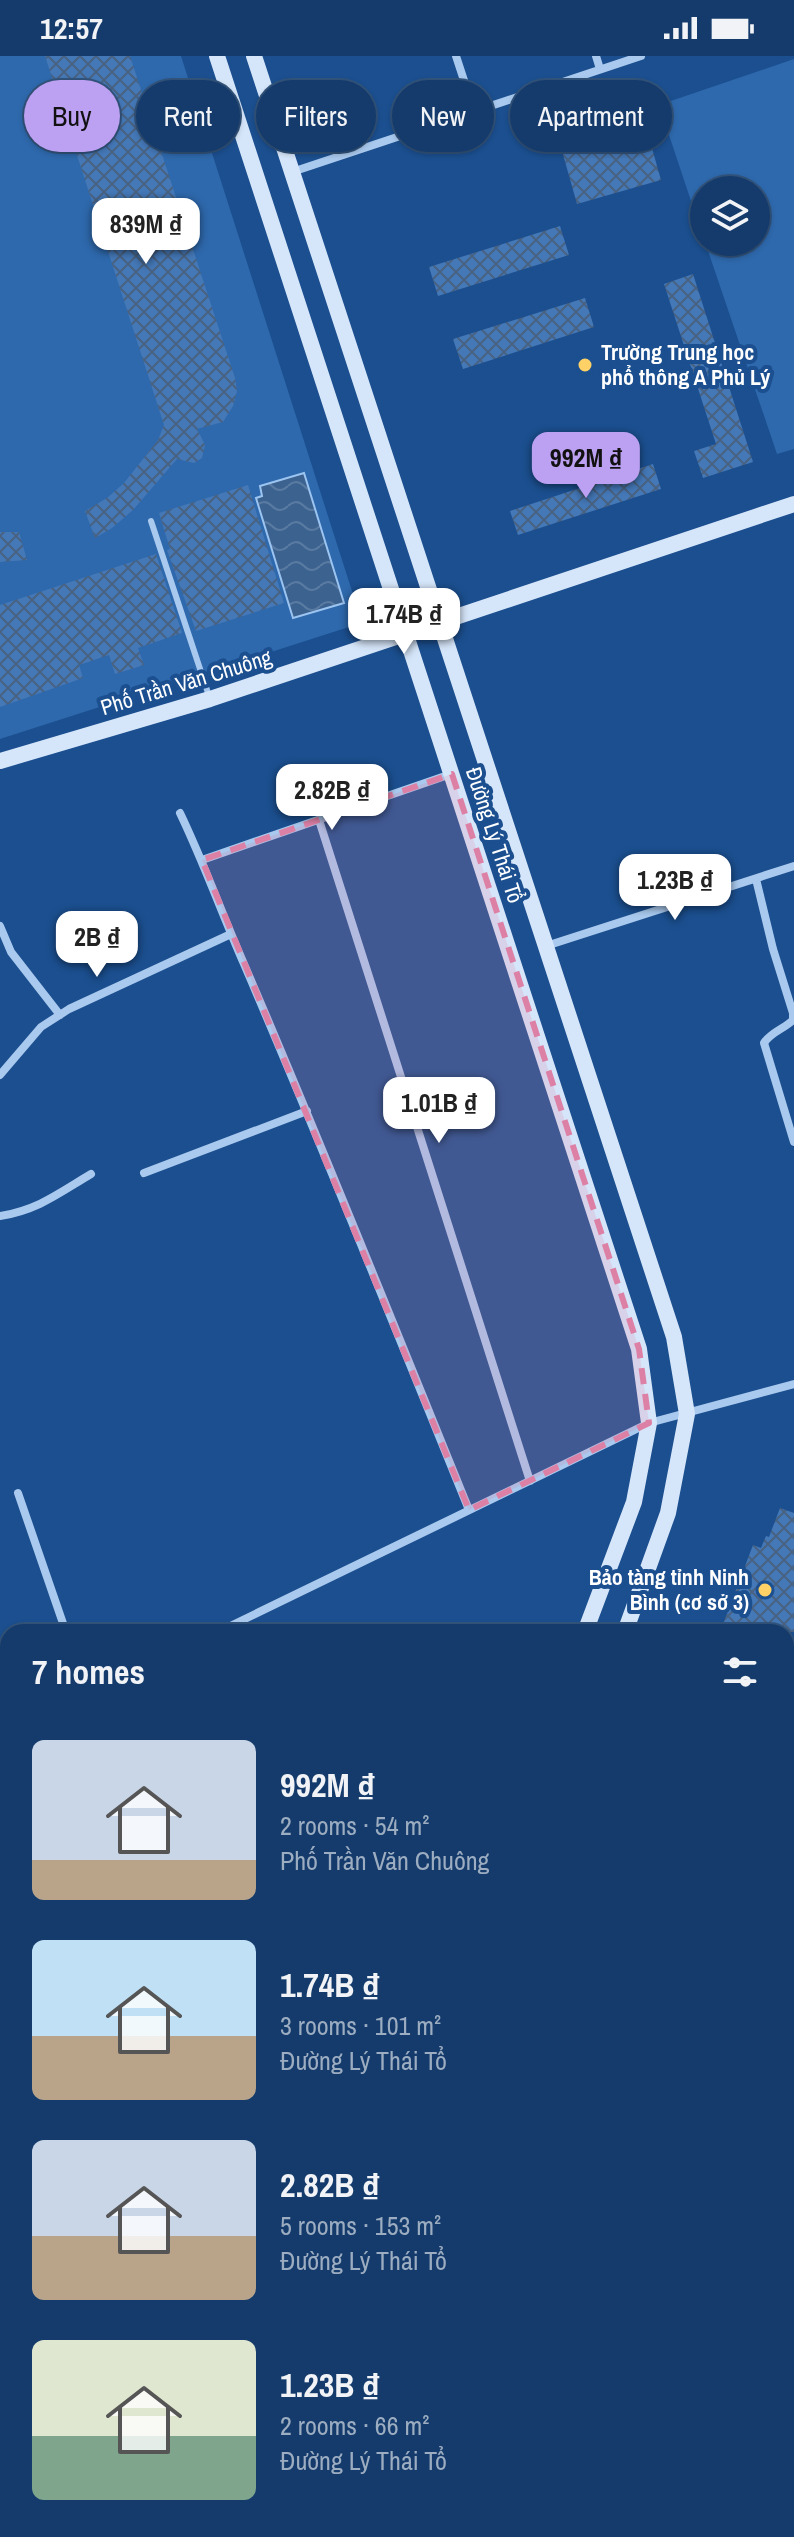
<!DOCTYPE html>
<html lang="en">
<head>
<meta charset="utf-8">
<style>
  body { margin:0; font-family:"Archivo Narrow",sans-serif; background:#1d4271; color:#f1f3f6; height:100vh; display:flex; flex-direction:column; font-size:30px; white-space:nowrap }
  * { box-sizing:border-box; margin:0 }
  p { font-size:26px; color:#9dadc1 }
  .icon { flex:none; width:44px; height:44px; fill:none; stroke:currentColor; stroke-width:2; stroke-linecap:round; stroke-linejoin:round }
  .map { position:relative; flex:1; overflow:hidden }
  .sheet { position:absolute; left:0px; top:1568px; width:794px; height:914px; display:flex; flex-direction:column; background:#143b6b; border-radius:24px 24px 0 0; box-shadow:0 2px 6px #0004,0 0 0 2px #33557e }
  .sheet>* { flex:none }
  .guide { position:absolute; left:24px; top:24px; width:746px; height:72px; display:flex; gap:16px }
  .controls { position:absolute; left:690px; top:120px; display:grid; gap:16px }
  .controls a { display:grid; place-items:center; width:80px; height:80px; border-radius:50%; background:#143b6b; box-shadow:0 2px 6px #0004,0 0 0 2px #33557e; font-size:40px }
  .price { position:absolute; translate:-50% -68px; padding:0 18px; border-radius:16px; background:#fff; color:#222; font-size:26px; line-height:52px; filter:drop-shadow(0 2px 4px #0008) }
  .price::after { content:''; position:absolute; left:50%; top:48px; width:24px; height:18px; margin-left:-12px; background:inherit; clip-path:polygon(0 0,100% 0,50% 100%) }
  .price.on { background:#bca0f2; color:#111 }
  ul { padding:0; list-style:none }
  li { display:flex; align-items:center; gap:24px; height:200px; padding:0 32px }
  li span { display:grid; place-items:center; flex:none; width:224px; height:160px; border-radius:12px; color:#555 }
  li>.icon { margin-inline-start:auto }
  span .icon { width:96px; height:96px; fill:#fffc; stroke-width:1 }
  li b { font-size:34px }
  h2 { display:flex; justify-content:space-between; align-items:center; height:96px; padding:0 32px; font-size:34px }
  .pill { padding:0 28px; border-radius:36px; background:#143b6b; box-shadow:0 2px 6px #0004,0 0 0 2px #33557e; font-size:28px; line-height:72px }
  .pill.on { background:#bca0f2; color:#111 }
  .status { display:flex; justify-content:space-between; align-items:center; height:56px; padding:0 40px; background:#143b6b; direction:ltr }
  .status svg { height:22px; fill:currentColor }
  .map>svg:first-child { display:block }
  .pitch { fill:#2e69ad }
  .water { fill:url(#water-waves); stroke:#9cc4f0; stroke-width:2 }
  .building { fill:url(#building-cross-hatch) }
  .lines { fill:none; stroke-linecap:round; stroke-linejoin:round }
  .lane { stroke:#a9c9ee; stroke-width:6 }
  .street { stroke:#a9c9ee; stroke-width:8 }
  .secondary { stroke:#d6e6fa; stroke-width:16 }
  .primary { stroke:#f0f6ff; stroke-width:20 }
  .marked { fill:#dd80a5; fill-opacity:0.2; stroke:#dd80a5; stroke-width:6; stroke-dasharray:16 10; stroke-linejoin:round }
  .poi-dot { fill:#ffd166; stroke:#1b4f8f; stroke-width:3 }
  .labels { text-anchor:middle; stroke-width:8; stroke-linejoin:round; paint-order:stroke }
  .poi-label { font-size:22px; font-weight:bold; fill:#fff; stroke:#1b4f8f; text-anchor:start }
  .street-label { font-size:22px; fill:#fff; stroke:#1b4f8f }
</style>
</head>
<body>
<div class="status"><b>12:57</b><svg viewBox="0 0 49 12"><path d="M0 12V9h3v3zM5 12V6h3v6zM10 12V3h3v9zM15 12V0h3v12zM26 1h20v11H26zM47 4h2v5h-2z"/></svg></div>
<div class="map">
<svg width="794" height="2481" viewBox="0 0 794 2481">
  <defs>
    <pattern id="water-waves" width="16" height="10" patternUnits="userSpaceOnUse" patternTransform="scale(2)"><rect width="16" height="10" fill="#3c6290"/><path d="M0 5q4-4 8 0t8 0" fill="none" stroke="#597aa1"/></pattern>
    <pattern id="building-cross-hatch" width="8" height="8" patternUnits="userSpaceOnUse" patternTransform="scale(2)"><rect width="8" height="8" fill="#4478b7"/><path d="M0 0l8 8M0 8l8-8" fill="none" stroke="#486282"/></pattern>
  </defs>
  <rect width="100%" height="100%" fill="#1b4f8f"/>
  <path class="pitch" d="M0,0H181L359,557L349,571L0,683Z
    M794,3V393L777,398L705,186H756V134H704V184L659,49Z"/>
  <path class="water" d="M304,417L344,547L293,562L256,442L262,440L260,430Z
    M0,2368L8,2370V2474H501L538,2481H0Z"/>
  <path class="building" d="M45,0H130L235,322L237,335L233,350L223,366L197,373L205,389L202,402L194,407L177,403L133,454L112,472L95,482L85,455L107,442L124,427L158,384L164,369Z
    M646,71L661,124L577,148L562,95Z
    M560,170L569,199L438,240L429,211Z
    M693,218L753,406L703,422L694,395L716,388L664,228Z
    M585,242L594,271L463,313L453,283Z
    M653,408L661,433L518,479L510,455Z
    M248,429L284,547L196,575L167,494L170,493L159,457Z
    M0,476H19L27,504L0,506Z
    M156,498L182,577L138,592L144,609L115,618L109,599L79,609L83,622L0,651V549Z
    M780,1452L794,1457V1576H720L753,1489L761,1492L766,1480L769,1481Z"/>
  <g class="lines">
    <path class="lane" d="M151,465L209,640"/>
    <path class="street" d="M456,0L474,55
      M596,0L600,13
      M292,116L641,0
      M180,757C204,807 222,858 244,908C322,1089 395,1272 469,1454
      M319,764L530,1425
      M202,804L451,718
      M756,823L773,893L793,957V964C784,973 771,976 764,987L794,1086
      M0,870L11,896L60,959
      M546,890L794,810
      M0,1019L41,971L69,953L231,878
      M144,1117L307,1055
      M0,1160C38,1154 59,1137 91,1118
      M18,1437L66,1576
      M218,1576L649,1367L794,1328
      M0,1694L8,1689
      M0,1704L8,1722
      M0,2356L8,2358
      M559,2474L597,2481"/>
    <path class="secondary" d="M217,0L639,1293L649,1367L634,1446L585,1576
      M254,0L674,1281L687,1358L668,1457L625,1576
      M0,705L210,643L794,448"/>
    <path class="primary" d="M0,2003L8,2005
      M786,2211L794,2213"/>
  </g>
  <path class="marked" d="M452,718L639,1293L649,1367L469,1454L202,804Z"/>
  <g class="poi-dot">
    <circle cx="585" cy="309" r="8"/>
    <circle cx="765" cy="1534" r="8"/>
  </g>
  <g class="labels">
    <g class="poi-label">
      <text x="601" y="304">Trường Trung học<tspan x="601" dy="25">phổ thông A Phủ Lý</tspan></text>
      <text x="749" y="1529" text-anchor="end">Bảo tàng tỉnh Ninh<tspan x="749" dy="25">Bình (cơ sở 3)</tspan></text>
    </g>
    <g class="street-label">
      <text transform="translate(186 626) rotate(-17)" y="8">Phố Trần Văn Chuông</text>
      <text transform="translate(495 779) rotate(72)" y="8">Đường Lý Thái Tổ</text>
    </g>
  </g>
</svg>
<div class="controls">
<a><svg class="icon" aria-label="layers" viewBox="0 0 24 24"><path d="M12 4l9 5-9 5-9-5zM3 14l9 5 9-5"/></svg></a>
</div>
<b class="price" style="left:146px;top:210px">839M ₫</b>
<b class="price on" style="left:586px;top:444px">992M ₫</b>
<b class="price" style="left:404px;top:600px">1.74B ₫</b>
<b class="price" style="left:332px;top:776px">2.82B ₫</b>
<b class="price" style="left:675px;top:866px">1.23B ₫</b>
<b class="price" style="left:97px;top:923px">2B ₫</b>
<b class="price" style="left:439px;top:1089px">1.01B ₫</b>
<div class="guide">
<a class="pill on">Buy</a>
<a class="pill">Rent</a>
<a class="pill">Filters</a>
<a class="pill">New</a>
<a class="pill">Apartment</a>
</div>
<section class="sheet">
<h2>7 homes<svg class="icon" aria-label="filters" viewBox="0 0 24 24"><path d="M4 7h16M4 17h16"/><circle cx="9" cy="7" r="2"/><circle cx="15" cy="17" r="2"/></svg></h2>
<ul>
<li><span style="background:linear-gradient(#c9d6e8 75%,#b9a48a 0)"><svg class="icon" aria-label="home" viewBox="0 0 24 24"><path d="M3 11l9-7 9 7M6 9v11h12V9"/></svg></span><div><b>992M ₫</b><p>2 rooms · 54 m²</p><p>Phố Trần Văn Chuông</p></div></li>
<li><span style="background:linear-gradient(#bfe0f5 60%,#b9a48a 0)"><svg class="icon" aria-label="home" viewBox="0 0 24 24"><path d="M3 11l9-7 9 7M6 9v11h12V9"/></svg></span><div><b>1.74B ₫</b><p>3 rooms · 101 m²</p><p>Đường Lý Thái Tổ</p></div></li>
<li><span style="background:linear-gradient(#c9d6e8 60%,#b9a48a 0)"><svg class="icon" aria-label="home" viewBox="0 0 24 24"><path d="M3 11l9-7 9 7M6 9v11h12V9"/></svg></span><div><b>2.82B ₫</b><p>5 rooms · 153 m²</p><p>Đường Lý Thái Tổ</p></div></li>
<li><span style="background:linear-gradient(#dfe7d0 60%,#7fa58c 0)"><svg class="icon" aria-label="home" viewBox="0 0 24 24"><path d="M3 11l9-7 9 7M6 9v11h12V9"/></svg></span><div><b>1.23B ₫</b><p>2 rooms · 66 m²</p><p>Đường Lý Thái Tổ</p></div></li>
</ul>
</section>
</div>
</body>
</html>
